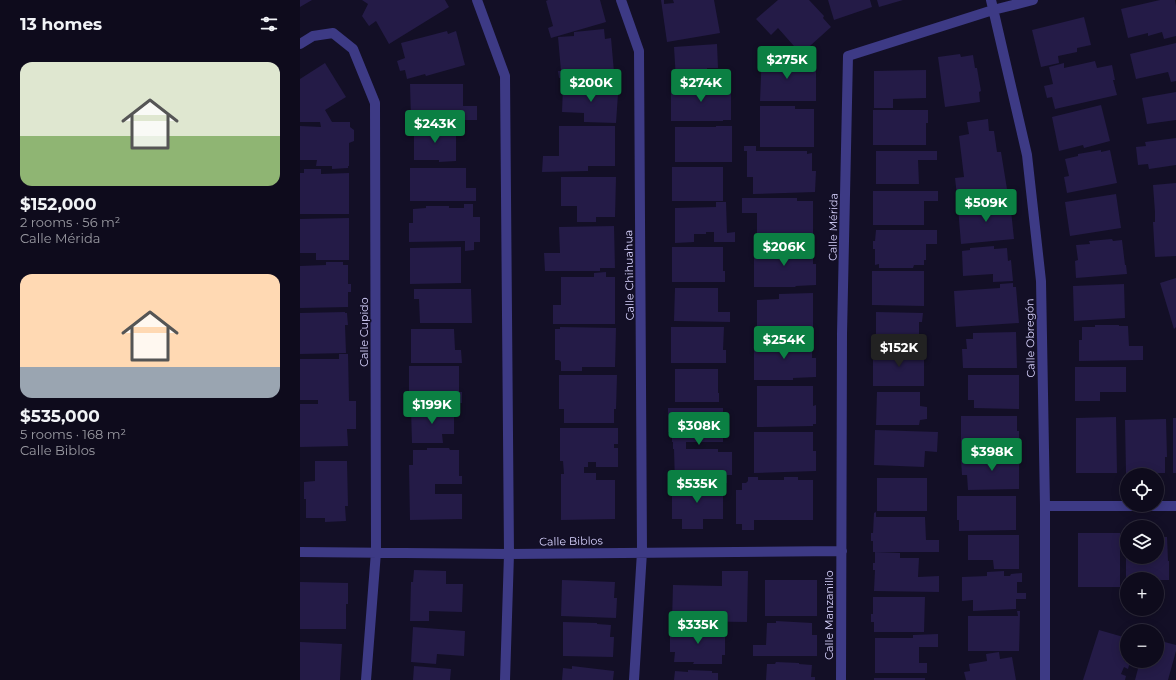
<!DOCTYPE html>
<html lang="en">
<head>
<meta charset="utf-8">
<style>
  body { margin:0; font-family:Montserrat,sans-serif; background:#171425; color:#f1f3f6; height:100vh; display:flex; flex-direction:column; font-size:15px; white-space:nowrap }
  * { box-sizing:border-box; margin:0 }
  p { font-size:13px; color:#9b9ba3 }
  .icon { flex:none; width:22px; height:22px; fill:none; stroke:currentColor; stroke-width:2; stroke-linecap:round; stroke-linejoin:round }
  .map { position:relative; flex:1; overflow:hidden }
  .sheet { display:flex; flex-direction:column; background:#0e0b1c; width:300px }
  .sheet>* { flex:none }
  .tools { position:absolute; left:820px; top:468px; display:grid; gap:8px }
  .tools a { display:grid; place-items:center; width:44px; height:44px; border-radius:50%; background:#0e0b1c; box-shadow:0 2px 10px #0003,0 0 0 1px #2e2b3b; font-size:20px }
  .price { position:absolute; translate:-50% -34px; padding:0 9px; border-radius:4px; background:#0b8043; color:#fff; font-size:13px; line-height:26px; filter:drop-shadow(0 1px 2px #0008) }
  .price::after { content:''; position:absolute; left:50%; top:24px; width:12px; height:9px; margin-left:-6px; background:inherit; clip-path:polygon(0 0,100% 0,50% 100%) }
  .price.selected { background:#222; color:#fff }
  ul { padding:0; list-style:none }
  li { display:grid; align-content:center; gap:8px; height:212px; padding:0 20px }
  li span { display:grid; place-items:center; height:124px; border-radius:12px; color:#555 }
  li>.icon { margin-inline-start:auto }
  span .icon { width:72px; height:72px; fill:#fffc; stroke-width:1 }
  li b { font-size:17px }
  h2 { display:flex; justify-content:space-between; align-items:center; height:48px; padding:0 20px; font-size:17px }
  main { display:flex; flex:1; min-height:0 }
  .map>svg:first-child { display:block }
  .building { fill:#241b47 }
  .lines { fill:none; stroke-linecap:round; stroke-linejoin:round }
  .minor { stroke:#3d3a85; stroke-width:10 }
  .labels { text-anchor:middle; stroke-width:3; stroke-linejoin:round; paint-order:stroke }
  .street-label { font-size:11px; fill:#d9d4ff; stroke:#130f26 }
</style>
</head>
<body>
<main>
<section class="sheet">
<h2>13 homes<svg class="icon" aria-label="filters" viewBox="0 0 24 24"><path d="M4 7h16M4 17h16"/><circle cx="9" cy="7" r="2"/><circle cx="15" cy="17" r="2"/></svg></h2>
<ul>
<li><span style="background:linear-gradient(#dfe7d0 60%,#8fb573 0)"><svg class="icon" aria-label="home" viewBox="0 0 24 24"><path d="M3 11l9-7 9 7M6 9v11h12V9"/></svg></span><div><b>$152,000</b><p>2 rooms · 56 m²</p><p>Calle Mérida</p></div></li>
<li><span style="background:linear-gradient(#ffd9b3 75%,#9aa5b1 0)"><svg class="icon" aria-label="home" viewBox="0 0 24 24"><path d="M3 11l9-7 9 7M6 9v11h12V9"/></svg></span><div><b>$535,000</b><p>5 rooms · 168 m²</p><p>Calle Biblos</p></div></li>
</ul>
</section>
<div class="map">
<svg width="876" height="680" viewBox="0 0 876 680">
  <rect width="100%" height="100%" fill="#130f26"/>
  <path class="building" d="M0,0H12L0,7Z
    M62,0H145L149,7L89,44L76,21L69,26L62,16L68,4Z
    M248,0H300L306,22L251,38L248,28L253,26L246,1Z
    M361,0H364V4L374,3L373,0H414L420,33L367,42Z
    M478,0H509L524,16L523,18L531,27L501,54L478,28L471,35L456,19Z
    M528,0H570L572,7L534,20Z
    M577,0H603L579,7Z
    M860,0H875L876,6V36L864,39L862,32L848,36V33L828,38L821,9Z
    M784,17L791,45L777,48V52L758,56L759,63L741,67L732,30Z
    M304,29L305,39L311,38L314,72L259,78L258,71H261L258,37L274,36V32Z
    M147,31L148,34L156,31L165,65L126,76L125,74L107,79L105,70L100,71L97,61L105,58L101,43Z
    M876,43V81L871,82L868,72L836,79L830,54Z
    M417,44L418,68H407L408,78L376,80L374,47Z
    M462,52L488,57V61L516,62V101H460Z
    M660,54L661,57L673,55L675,68H677L681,91L679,92L680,102L645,107L638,57Z
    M795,61L797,68L812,65L815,80H813L817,95L755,109L752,97L747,98L744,86L753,84L749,67L764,63V68Z
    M25,63L46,97L25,110L32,122H50V127L54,130V141L49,143V166H48V168L32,169V166H16L17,160H0V126L21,127L20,122H0V79Z
    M626,70V98L593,99V108H574V71Z
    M407,79H414L415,86L431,87V120H423V121H371V86H407Z
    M110,84H163V106H177V120H111Z
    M272,84L309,86L308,94H318L316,123L284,122V113L262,112L263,87H272Z
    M876,92V120L847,124L842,98Z
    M801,105L810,141L784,148L783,145L759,151L752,117Z
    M460,106H495V109H514V147H460Z
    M573,110H628V123H626V145H573Z
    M688,119L689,131H694L697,152H701L707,189L681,192L682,196L668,198V195L657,196L655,178L664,177L659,136L669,134L667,122Z
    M259,126H315V166H288V171L242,172L243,156H259Z
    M416,126H432V162H375V127H416Z
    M114,127H156V161L139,162V160H114Z
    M876,138V165L849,169L848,164L838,165L836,147L846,146L845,142Z
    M444,146H456V151H507V154L512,153V171H516L515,192L453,194V177H447V151H444Z
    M801,150V152L810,150L817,183L767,193L764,177L769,176L765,159L778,156V154Z
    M576,151H637V160H618L619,184H576Z
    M372,167H423V201H372Z
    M110,168H166V188H176V201H110Z
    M4,169H21V174L49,173V214H0V173H4Z
    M261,177H316L315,217H296V222H277V206H261Z
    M876,183V256L855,257L853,222H855V212L853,185Z
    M573,191H638V201H624V225H573Z
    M816,194L821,228L770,236L765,202Z
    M442,198H497V201H513V240L457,241V213H442Z
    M710,201L714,239L661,244L658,207Z
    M416,202H426L427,233L435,232V242H414V232H406V234H394V242L375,243V208L416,207Z
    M164,204H173V217H180V242H174V250L165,251V241L109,242V223H113V209L126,208V206H149V208H164Z
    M49,218V260H16V253H0V219Z
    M314,226L315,268H300V271H245L244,253H260L259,227Z
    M576,230H637V244H626V260H624V265H614L613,268H579V264L575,265V249H573V241H575Z
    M812,239L813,241L822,240L825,265H826L827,274L776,278L775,261L778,260L776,245L790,244L789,241Z
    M454,246H513V264H516V285L496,286L495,287H454Z
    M694,246V249L707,248L708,261L711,260L713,281L693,282V274L663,276L662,251L670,250V248Z
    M161,247V283L110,284V248Z
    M372,247H423V271H425V282H372Z
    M26,262H43V265H48V284H51V292H48V307L0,308V266L26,265Z
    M572,271H624V306L572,305Z
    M306,272V277H315V324H253V305H261V277H294V273Z
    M876,278V327L874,329L860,283Z
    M713,283V287H716L719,323L656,327L654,291L700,288V284Z
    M824,284L825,318L774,321L773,286Z
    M375,288H418V312H430V322L374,321Z
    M114,289H171L172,323H120L119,299H114Z
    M513,293V333L457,334V300L479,299V294Z
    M45,312V313H47L48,325H45L46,353L0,354V313Z
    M576,312L623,313L622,322H619V345H576Z
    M795,325H819V326H828L829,346H843V360L779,361V340H782V327H795Z
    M260,327L316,328L315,367H282V371H261V362L259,360H255V329H260Z
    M371,327H424L423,350H426V363H371Z
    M111,329H154L155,350H161L162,363H111Z
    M716,332L717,368H663L662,349H667L666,339H673V333Z
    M512,339V358H516V377L493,378V380H454V347H464L463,340Z
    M624,350V386H573V351Z
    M39,354H48L49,401H56V429H47L48,446L0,447V404H18V400H0V359H39Z
    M109,366H159V392H162V403L109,404Z
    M775,367H826V392H800V401H775Z
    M375,369H418V393H419V402H375Z
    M259,375H317L316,409H314V423H264V409H259Z
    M668,375H719V409L674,408V400H668Z
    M457,386H513V406L516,405V424H513V426L457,427Z
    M577,392H620V406L627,407V419L620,420L619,425H576Z
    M368,408H423V442H386V449H418V452H432V475H427V483L375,484L374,449H373V442H372V432H368Z
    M111,409H154V434H142L143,443H112Z
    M661,416H717V431H719V439L716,438V450H661Z
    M816,417L817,473H776V418Z
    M873,418H876V473H873Z
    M866,419L867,457H865V473H826L825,420Z
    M260,428H318V444H314V448H318V467H296V462H288V467H284V473H296V480H315V519L261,520V474H264L263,461H260Z
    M575,430L638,432L637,452L625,451L624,467L574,465Z
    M454,432H513V451H516V471L454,473Z
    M127,448H149L150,450H159V476H162V484H135V494H162V519L110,520L109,465H113V450H127Z
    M667,455H719V489L668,490L667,475H662L661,460H667Z
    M15,461H47L48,506H45L46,521L25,522V518H6V499H4V482L15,481Z
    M448,477H458V480H484V477H498V480H513V520H454V530H442V524H436V490H442V483H446L448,481Z
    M577,478H627V511H577Z
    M372,484H423V519H403V529H382V519H372Z
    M657,496H716V530L659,531V520H657Z
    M576,512V517H625L626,540H639V552H573V541H571V533H573L574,513Z
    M778,533H820V587H778Z
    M668,535H719V569H694L693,560H668Z
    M857,537H867L868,561H869V580H859V595H857V579H826V557H857Z
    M575,552L600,553V558H619L618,577L639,576V592L574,591L575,570H573V563H575Z
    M114,570L146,571V584H163L162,612L129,611V621H110L111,582H113Z
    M422,571H448L447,622L372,621L373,585L422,586Z
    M704,571V576H710L711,574L722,573V582H717V593H726V599H716V609L673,611V600L662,601V577L687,576V572Z
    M262,580L315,582L314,598H317L316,618L261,616Z
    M465,580H517V616H465Z
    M0,582L48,583V604H46V629H0Z
    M573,597H625L624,632H574V622H571V614H573Z
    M717,611H720L719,651H668V616H718Z
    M476,621L512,623V635H517V656H453V645H466L467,623H476Z
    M263,622L297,623V624L311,625L310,637H314L313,657L263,656Z
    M113,627L165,631L164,656L137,654L136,664L111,662Z
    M393,627H416V629H425V655H422V664H393L394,662H374L375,652H370V628L393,629Z
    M799,630L827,638V652L824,661L830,662L828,669L824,667L821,674L826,676L825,680H783Z
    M638,634V647H619V663H627V673H575V638H613V635Z
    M857,640L876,645V651L868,680H835L840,661H857Z
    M0,642L42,644L40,680H0Z
    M699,652L700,659L712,657L716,680H666L664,672L670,671L669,664L687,661L686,654Z
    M476,662L499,663V664L512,665L511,677H515V680H466L467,664H475Z
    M114,666L151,669L150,680H113Z
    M272,666L314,671L313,680H262L263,668L272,669Z
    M388,670L412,671V673H418V680H374L375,671L388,672Z
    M574,678H625V680H574Z"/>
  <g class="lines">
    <path class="minor" d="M177,0L205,76L209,554L205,680
      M321,0L339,51L342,552L334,680
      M691,0L727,155L741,281L745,506V680
      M0,44L13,36L33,33L53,49L75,103L76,552L66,680
      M745,506H876
      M0,552L209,554L542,551
      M541,680L542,334L548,56L693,10L733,0"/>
  </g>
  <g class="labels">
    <g class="street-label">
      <text transform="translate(533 227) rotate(-89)" y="4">Calle Mérida</text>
      <text transform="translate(329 275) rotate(-91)" y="4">Calle Chihuahua</text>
      <text transform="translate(64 332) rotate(-90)" y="4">Calle Cupido</text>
      <text transform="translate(730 338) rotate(-91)" y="4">Calle Obregón</text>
      <text transform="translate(271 541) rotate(-1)" y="4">Calle Biblos</text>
      <text transform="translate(529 615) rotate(-90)" y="4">Calle Manzanillo</text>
    </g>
  </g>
</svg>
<div class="tools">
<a><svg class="icon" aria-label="locate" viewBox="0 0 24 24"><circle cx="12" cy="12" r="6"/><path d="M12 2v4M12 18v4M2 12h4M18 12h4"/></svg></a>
<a><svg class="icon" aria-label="layers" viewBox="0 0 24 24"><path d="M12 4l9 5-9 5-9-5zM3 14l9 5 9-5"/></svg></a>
<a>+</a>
<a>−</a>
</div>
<b class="price" style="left:487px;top:80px">$275K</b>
<b class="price" style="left:291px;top:103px">$200K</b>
<b class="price" style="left:401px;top:103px">$274K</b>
<b class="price" style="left:135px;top:144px">$243K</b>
<b class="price" style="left:686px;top:223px">$509K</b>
<b class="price" style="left:484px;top:267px">$206K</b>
<b class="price" style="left:484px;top:360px">$254K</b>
<b class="price selected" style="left:599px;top:368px">$152K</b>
<b class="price" style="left:132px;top:425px">$199K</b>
<b class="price" style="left:399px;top:446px">$308K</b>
<b class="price" style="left:692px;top:472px">$398K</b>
<b class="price" style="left:397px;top:504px">$535K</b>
<b class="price" style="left:398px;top:645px">$335K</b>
</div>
</main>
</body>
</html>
